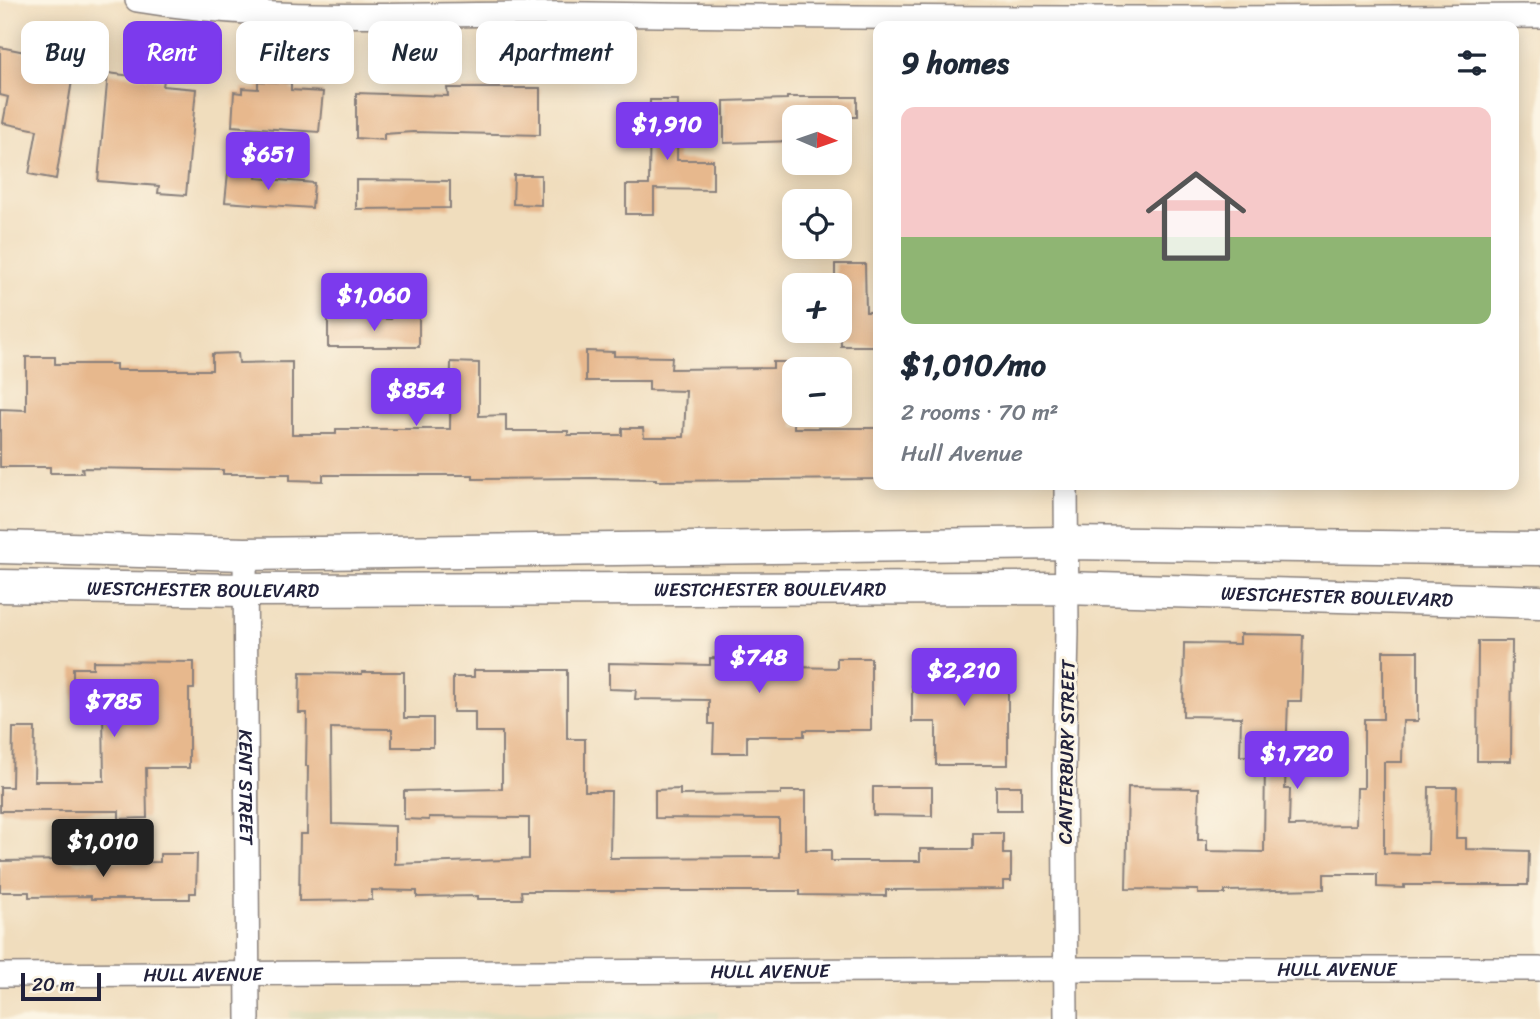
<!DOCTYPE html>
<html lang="en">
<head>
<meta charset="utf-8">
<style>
  body { margin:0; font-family:Sriracha,sans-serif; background:#f6f6f7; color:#1f2937; height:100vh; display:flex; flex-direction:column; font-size:26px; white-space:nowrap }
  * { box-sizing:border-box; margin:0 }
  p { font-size:23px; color:#747a83 }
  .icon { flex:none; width:38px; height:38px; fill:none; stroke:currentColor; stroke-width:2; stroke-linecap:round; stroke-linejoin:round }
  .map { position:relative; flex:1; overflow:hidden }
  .panel { position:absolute; left:873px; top:21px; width:646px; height:469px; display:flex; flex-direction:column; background:#fff; border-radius:14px; box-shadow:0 4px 18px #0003 }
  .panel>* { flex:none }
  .guide { position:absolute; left:21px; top:21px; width:665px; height:63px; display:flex; gap:14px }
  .needle { width:46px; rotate:92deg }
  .tools { position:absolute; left:782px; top:105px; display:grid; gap:14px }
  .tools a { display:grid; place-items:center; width:70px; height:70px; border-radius:14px; background:#fff; box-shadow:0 4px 18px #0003; font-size:35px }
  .scale { position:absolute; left:21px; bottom:18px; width:80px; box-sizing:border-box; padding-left:7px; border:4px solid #22223b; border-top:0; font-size:19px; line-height:24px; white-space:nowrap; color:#22223b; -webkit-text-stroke:5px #fcf5e5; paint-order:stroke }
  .price { position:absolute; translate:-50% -60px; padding:0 16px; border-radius:7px; background:#7c3aed; color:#fff; font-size:23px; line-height:46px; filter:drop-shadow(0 2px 4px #0008) }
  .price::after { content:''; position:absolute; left:50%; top:42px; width:21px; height:16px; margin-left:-10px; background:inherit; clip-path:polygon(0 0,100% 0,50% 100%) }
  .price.current { background:#222; color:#fff }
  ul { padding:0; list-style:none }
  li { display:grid; align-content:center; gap:14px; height:371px; padding:0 28px }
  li+li { border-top:2px solid #e0e1e3 }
  li span { display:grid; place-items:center; height:217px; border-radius:14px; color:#555 }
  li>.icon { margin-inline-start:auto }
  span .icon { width:126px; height:126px; fill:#fffc; stroke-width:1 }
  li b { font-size:30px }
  h2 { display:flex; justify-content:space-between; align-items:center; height:84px; padding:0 28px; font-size:30px }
  .tag { padding:0 24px; border-radius:14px; background:#fff; box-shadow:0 4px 18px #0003; font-size:24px; line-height:63px }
  .tag.current { background:#7c3aed; color:#fff }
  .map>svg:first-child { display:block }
  .built { fill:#e0dcbb }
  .building { fill:#e7b88d }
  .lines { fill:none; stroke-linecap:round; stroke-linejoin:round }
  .street-casing { stroke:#89807c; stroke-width:26 }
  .secondary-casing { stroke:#89807c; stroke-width:35 }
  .street { stroke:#fff; stroke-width:23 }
  .secondary { stroke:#fff; stroke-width:32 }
  .labels { text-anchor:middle; stroke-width:6; stroke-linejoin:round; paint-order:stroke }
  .street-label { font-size:19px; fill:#22223b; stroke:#fcf5e5 }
</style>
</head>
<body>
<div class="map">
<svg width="1540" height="1019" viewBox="0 0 1540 1019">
  <rect width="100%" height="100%" fill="#fcf5e5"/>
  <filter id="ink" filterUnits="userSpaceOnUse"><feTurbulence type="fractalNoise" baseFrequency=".0143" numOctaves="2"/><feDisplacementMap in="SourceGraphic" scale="14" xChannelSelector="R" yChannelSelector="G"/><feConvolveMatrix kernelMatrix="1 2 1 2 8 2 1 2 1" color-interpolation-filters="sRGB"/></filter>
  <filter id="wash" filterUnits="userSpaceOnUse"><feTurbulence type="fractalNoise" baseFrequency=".00686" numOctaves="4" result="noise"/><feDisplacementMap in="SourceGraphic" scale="28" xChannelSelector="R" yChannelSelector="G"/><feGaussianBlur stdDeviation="1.57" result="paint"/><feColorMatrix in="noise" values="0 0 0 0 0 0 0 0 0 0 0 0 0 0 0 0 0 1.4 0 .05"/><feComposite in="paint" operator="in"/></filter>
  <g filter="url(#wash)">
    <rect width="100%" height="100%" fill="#f0ddbd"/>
    <path class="built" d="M290,1011L718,1012V1019H290Z"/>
    <g id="blocks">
      <path class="building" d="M0,47L75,62L56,179L29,174L37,130L3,123L8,97L0,95Z
        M108,73L164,80L163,86L196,89L186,195L158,193L159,186L98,181Z
        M258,81L291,83V90L323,92L319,132L232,126L234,92L242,93V88L258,89Z
        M447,88H540V135L413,132L384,134V140L356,138V93L448,96Z
        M787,97H857V117H794V141L724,143V101L787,99Z
        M650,100H678L677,160H713V190L654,189V214H626V185H649Z
        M228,173L256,175V178L314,183L312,208L225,202Z
        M514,175H541V205L513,204Z
        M356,180L450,181V208L356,209Z
        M835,264H865L866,312H878V346H841L840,285H835Z
        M391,317H419V347H328V318L391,319Z
        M586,351L614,352V356L672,357L671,369L773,368V362H794V428H878V479L656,481V479L594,478L473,479V475H323V481L290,480V474H223V470L82,468L83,473H50V467H0V409L26,410V357H55V364H116V370H212V354L238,353L239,363L292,362V434H336V429H450L451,362L479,363V416L506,415V431H568V435H622V428H643L644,437H684L686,391L649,390V381H586Z
        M1240,634L1303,635L1301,701H1288L1285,789H1290L1289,826L1356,825L1357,788H1364V719H1383V651H1418V721H1403L1402,762H1384V853L1428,854L1429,787H1457L1456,838H1466V849L1529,851L1528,885H1404V888L1377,887V874H1324V889L1225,891V894H1198V890L1126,889L1128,787L1199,788L1198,840H1207V851L1264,852L1265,757L1240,756L1241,717L1183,716L1184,643L1240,644Z
        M1478,641H1512L1511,761H1477Z
        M1008,657V765H936V722H912V658Z
        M710,658L791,660V667L837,668V658H871V730H804V736H747V753H713L714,724H709V700L635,699L636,690L609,689V663L710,665Z
        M93,661L194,662V689H189V768H146L147,818L119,819V811H0V787H12L13,728H35L34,781H104L103,710H73V668H93Z
        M474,670H567V739H585V791H611L610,858L779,857V819L655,818V790L680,789V795L781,794V791H806V850H831V861H920V849H973V833H1003V854H1011V881H1003V889L886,890V896L800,895V891H521L522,899H478V896L417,897V891L372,890V900L299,901L300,834H307L308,766H306L307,713H299L300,673L362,674V672H404V718H433V747H392V729L331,728L332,824L395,826V864L529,859V818L429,817V820L404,819V791L502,789V732H475V712H453V677H474Z
        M996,786H1021V810H996Z
        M873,787H932V816L873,815Z
        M160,854H197L196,893H190V899H91V896L29,897V892H0V861L73,860V863L160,862Z"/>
    </g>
  </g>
  <g filter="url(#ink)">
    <use href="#blocks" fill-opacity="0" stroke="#89807c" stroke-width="2"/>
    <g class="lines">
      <g class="street-casing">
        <g id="street">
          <path d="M137,0C286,25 438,12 588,14C905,19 1223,19 1540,16"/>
          <path d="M1066,485L1067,631L1064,771L1066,1019"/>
          <path id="s1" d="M245,554L248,1019"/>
          <path id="s2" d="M0,975L1065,969H1540"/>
        </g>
      </g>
      <g class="secondary-casing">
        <g id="secondary">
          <path d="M0,547L245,554L1066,543L1540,549"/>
          <path id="s3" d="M0,586L245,590L1065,588L1540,602"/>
        </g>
      </g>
      <use href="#street" class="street"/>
      <use href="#secondary" class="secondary"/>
    </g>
  </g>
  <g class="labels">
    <g class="street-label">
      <text dy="7" stroke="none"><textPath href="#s3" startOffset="203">WESTCHESTER BOULEVARD</textPath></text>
      <text dy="7" stroke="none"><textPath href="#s3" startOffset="770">WESTCHESTER BOULEVARD</textPath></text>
      <text dy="7" stroke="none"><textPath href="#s3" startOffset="1337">WESTCHESTER BOULEVARD</textPath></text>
      <text transform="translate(1066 752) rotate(-89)" y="7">CANTERBURY STREET</text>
      <text dy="7" stroke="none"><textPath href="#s1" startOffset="233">KENT STREET</textPath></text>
      <text dy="7" stroke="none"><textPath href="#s2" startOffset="1337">HULL AVENUE</textPath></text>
      <text dy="7" stroke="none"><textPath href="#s2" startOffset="770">HULL AVENUE</textPath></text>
      <text dy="7" stroke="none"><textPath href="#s2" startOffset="203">HULL AVENUE</textPath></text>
    </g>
  </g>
</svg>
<div class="tools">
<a><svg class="needle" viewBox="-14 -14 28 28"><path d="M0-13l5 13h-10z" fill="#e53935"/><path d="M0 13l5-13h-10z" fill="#747a83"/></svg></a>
<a><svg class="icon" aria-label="locate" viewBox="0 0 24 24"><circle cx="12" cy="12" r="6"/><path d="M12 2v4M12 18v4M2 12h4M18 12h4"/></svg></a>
<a>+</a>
<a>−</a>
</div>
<div class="scale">20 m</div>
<b class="price" style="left:667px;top:162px">$1,910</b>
<b class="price" style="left:268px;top:192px">$651</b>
<b class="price" style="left:374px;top:333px">$1,060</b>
<b class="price" style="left:416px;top:428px">$854</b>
<b class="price" style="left:759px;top:695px">$748</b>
<b class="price" style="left:964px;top:708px">$2,210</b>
<b class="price" style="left:114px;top:739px">$785</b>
<b class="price" style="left:1297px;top:791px">$1,720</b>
<b class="price current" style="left:103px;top:879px">$1,010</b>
<div class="guide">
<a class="tag">Buy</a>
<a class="tag current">Rent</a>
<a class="tag">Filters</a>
<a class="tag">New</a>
<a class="tag">Apartment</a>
</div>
<section class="panel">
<h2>9 homes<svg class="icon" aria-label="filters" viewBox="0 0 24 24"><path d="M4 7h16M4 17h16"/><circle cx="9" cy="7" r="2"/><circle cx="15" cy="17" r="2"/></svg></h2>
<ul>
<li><span style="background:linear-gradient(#f6c9c9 60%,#8fb573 0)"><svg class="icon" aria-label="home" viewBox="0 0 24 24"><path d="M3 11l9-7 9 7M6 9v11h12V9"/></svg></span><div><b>$1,010/mo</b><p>2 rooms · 70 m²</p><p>Hull Avenue</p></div></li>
</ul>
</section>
</div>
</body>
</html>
